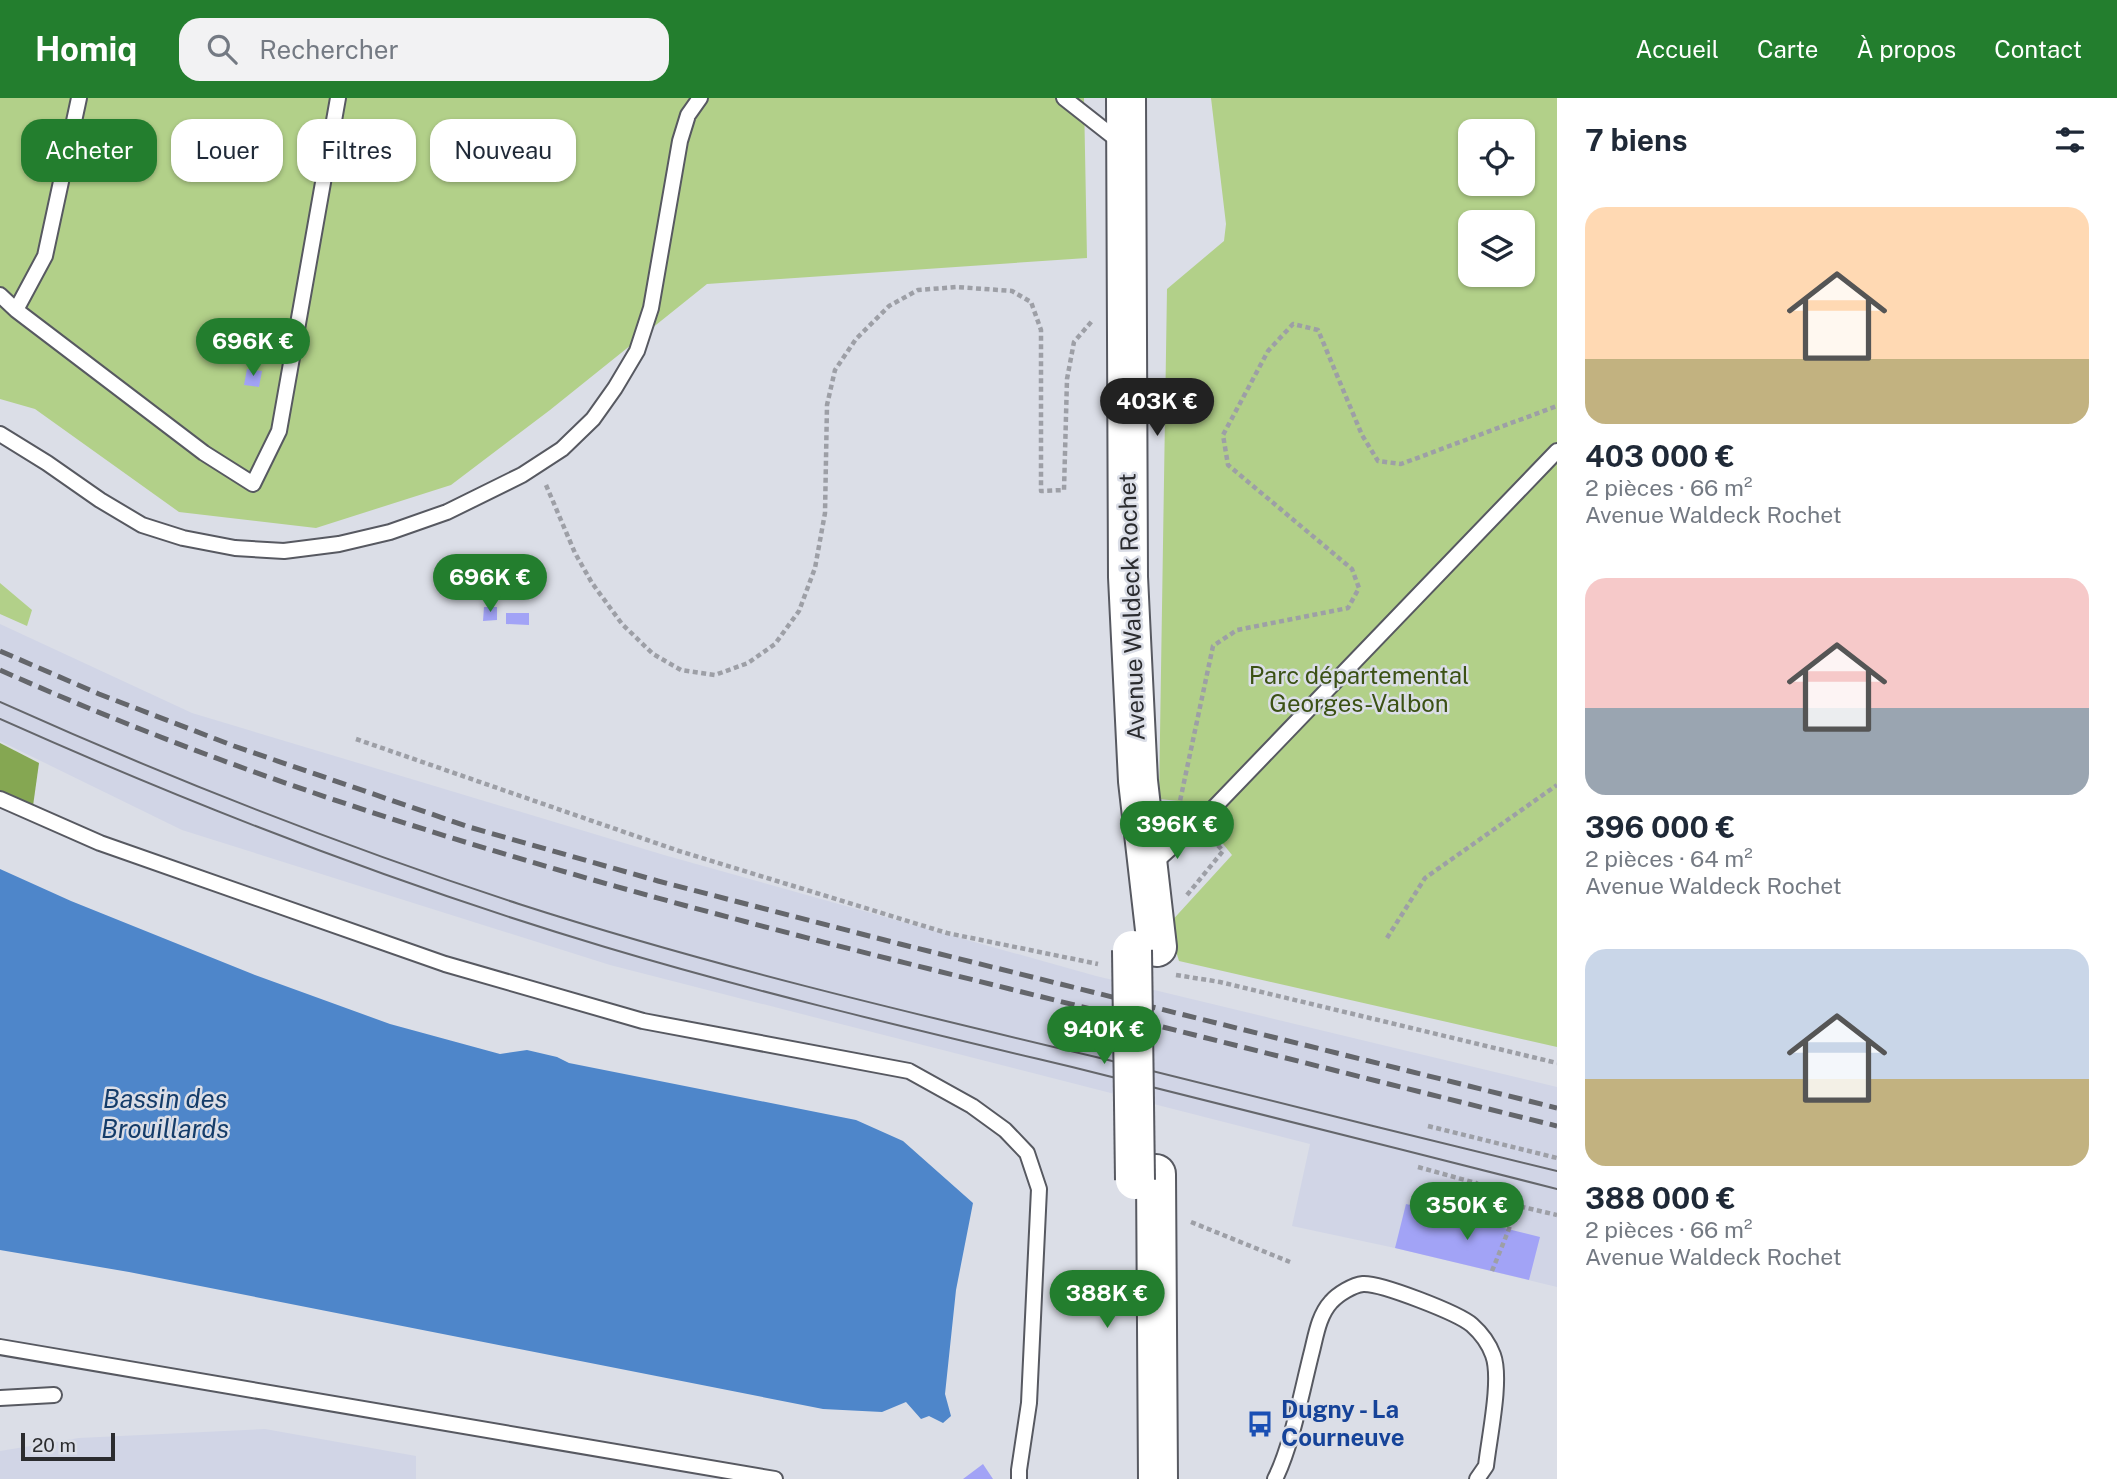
<!DOCTYPE html>
<html lang="fr">
<head>
<meta charset="utf-8">
<style>
  body { margin:0; font-family:"Public Sans",sans-serif; background:#f2f2f3; color:#1f2937; height:100vh; display:flex; flex-direction:column; font-size:26px; white-space:nowrap }
  * { box-sizing:border-box; margin:0 }
  p { font-size:23px; color:#747a83 }
  .icon { flex:none; width:38px; height:38px; fill:none; stroke:currentColor; stroke-width:2; stroke-linecap:round; stroke-linejoin:round }
  .map { position:relative; flex:1; overflow:hidden }
  .drawer { display:flex; flex-direction:column; background:#fff; width:560px }
  .drawer>* { flex:none }
  .banner { position:absolute; left:21px; top:21px; width:665px; height:63px; display:flex; gap:14px }
  .controls { position:absolute; left:1458px; top:21px; display:grid; gap:14px }
  .controls a { display:grid; place-items:center; width:77px; height:77px; border-radius:14px; background:#fff; box-shadow:0 2px 5px #0004; font-size:35px }
  .scale { position:absolute; left:21px; bottom:18px; width:94px; box-sizing:border-box; padding-left:7px; border:4px solid #2b2c2f; border-top:0; font-size:19px; line-height:24px; white-space:nowrap; color:#2b2c2f; -webkit-text-stroke:5px #dbdee7; paint-order:stroke }
  .price { position:absolute; translate:-50% -60px; padding:0 16px; border-radius:24px; background:#237e2e; color:#fff; font-size:23px; line-height:46px; filter:drop-shadow(0 2px 4px #0008) }
  .price::after { content:''; position:absolute; left:50%; top:42px; width:21px; height:16px; margin-left:-10px; background:inherit; clip-path:polygon(0 0,100% 0,50% 100%) }
  .price.selected { background:#222; color:#fff }
  ul { padding:0; list-style:none }
  li { display:grid; align-content:center; gap:14px; height:371px; padding:0 28px }
  li span { display:grid; place-items:center; height:217px; border-radius:21px; color:#555 }
  li>.icon { margin-inline-start:auto }
  span .icon { width:126px; height:126px; fill:#fffc; stroke-width:1 }
  li b { font-size:30px }
  h2 { display:flex; justify-content:space-between; align-items:center; height:84px; padding:0 28px; font-size:30px }
  .chip { padding:0 24px; border-radius:21px; background:#fff; box-shadow:0 2px 5px #0004; font-size:24px; line-height:63px }
  .chip.selected { background:#237e2e; color:#fff }
  header { display:flex; align-items:center; gap:42px; box-sizing:border-box; height:98px; padding:0 35px; background:#237e2e; color:#fff }
  header strong { font-size:33px }
  nav { display:flex; gap:38px; margin-inline-start:auto; font-size:24px }
  .search { width:490px; height:63px; background:#f2f2f3; display:flex; align-items:center; gap:18px; box-sizing:border-box; padding:0 24px; border-radius:21px; color:#747a83; font-size:26px }
  main { display:flex; flex:1; min-height:0 }
  .map>svg:first-child { display:block }
  .built { fill:#d1d5e6 }
  .green { fill:#b2d089; fill-rule:evenodd }
  .forest { fill:#85a752 }
  .water { fill:#4e86ca }
  .building { fill:#a2a3f6 }
  .lines { fill:none; stroke-linecap:round; stroke-linejoin:round }
  .lane-casing { stroke:#575961; stroke-width:18 }
  .secondary-casing { stroke:#575961; stroke-width:42 }
  .path { stroke:#9d9fa6; stroke-width:4.5; stroke-dasharray:5 3.5; stroke-linecap:butt }
  .lane { stroke:#fff; stroke-width:14 }
  .secondary { stroke:#fff; stroke-width:38 }
  .tram { stroke:#64666b; stroke-width:2 }
  .rail { stroke:#64666b; stroke-width:5; stroke-dasharray:14 7; stroke-linecap:butt }
  .secondary-bridge-casing { stroke:#575961; stroke-width:42; stroke-linecap:butt }
  .secondary-bridge { stroke:#fff; stroke-width:38 }
  .labels { text-anchor:middle; stroke-width:5; stroke-linejoin:round; paint-order:stroke }
  .street-label { font-size:24px; fill:#2b2c2f; stroke:#dbdee7 }
  .park-label { font-size:24px; fill:#3b5114; stroke:#dbdee7 }
  .transit-label { font-size:24px; font-weight:bold; fill:#164399; stroke:#dbdee7; text-anchor:start }
  .water-label { font-size:26px; font-style:italic; fill:#143c69; stroke:#dbdee7 }
</style>
</head>
<body>
<header>
<strong>Homiq</strong>
<div class="search"><svg class="icon" aria-label="search" viewBox="0 0 24 24"><circle cx="10" cy="10" r="6"/><path d="M15 15l6 6"/></svg>Rechercher</div>
<nav><a>Accueil</a><a>Carte</a><a>À propos</a><a>Contact</a></nav>
</header>
<main>
<div class="map">
<svg width="1557" height="1381" viewBox="0 0 1557 1381">
  <rect width="100%" height="100%" fill="#dbdee7"/>
  <path class="built" d="M0,526L192,615L664,757L1096,878L1557,989V1189L1395,1150L1292,1128L1310,1046L610,867L182,732L0,643Z
    M265,1331L416,1358V1381H0V1353L79,1340Z"/>
  <path class="green" d="M0,0H1084L1087,160L707,186L550,312L451,387L316,430L179,414L35,311L0,301Z
    M1211,0H1557V949L1179,863L1168,827L1232,757L1189,704L1159,701L1167,191L1224,143L1226,126ZM1470,33H1522V86H1470ZM1470,124H1522V177H1470Z
    M0,485L32,512L27,528L0,516Z"/>
  <path class="forest" d="M0,645L39,665L33,708L0,693Z"/>
  <path class="water" d="M0,771L71,803L255,877L390,926L500,956L527,952L557,959L569,965L856,1022L903,1043L973,1105L956,1192L945,1296L951,1318L943,1325L929,1318L921,1321L906,1304L882,1314L823,1311L129,1174L0,1152Z"/>
  <path class="building" d="M247,271L262,273L259,289L244,287Z
    M484,509H497V522L483,523Z
    M506,515H529V527L506,526Z
    M1406,1106L1540,1139L1529,1182L1395,1150Z
    M983,1366L993,1381H963Z"/>
  <g class="lines">
    <g class="lane-casing">
      <path id="lane" d="M1064,0L1120,44
        M0,197L16,212L204,355L253,386L279,333L338,0
        M16,212L45,158L79,0
        M0,336L47,365L100,402L142,427L183,440L235,450L284,453L339,446L390,434L447,414L522,377L562,351L593,321L615,290L637,253L651,210L680,43L688,17L700,0
        M0,701L100,745L445,866L643,923L909,973L972,1008L1005,1032L1027,1055L1039,1091L1029,1305L1019,1372V1381
        M1152,767L1203,721L1557,353
        M0,1249L775,1381
        M0,1300L54,1297
        M1275,1381C1292,1347 1302,1292 1312,1253C1316,1237 1319,1217 1331,1204C1338,1196 1353,1187 1363,1186C1381,1185 1458,1215 1472,1227C1481,1235 1489,1246 1493,1257C1502,1281 1489,1340 1486,1368L1477,1381"/>
    </g>
    <g class="secondary-casing">
      <path id="secondary" d="M1126,0L1128,479L1138,683L1157,849
        M1156,1076L1158,1381"/>
    </g>
    <path class="path" d="M546,387L575,455L592,485L622,526L653,556L681,572L715,577L748,565L775,546L799,513L815,470L825,415L827,307L835,272L856,241L889,208L918,192L957,189L1012,193L1031,204L1041,232V393L1064,392L1067,281L1074,244L1092,223
      M356,641L679,753L947,835L1098,866
      M1185,709L1180,703L1213,548L1237,532L1348,510L1359,490L1352,471L1228,367L1223,337L1268,253L1293,226L1318,232L1362,337L1378,363L1401,366L1557,308
      M1187,797L1223,753L1213,742
      M1387,840L1425,780L1557,687
      M1176,877L1220,884L1557,965
      M1428,1028L1557,1060
      M1418,1069L1476,1085L1514,1107L1557,1117
      M1191,1124L1290,1164
      M1492,1173L1509,1131L1514,1107"/>
    <use href="#lane" class="lane"/>
    <use href="#secondary" class="secondary"/>
    <path class="tram" d="M0,604C169,680 342,748 519,806C708,867 902,913 1096,959C1250,997 1403,1036 1557,1073
      M0,621C197,709 398,787 605,849C762,896 921,933 1080,971C1240,1010 1398,1051 1557,1091"/>
    <path class="rail" d="M0,553L99,596L234,648L469,729L658,783L900,846L1557,1010
      M0,572C324,717 667,806 1010,891C1193,936 1375,983 1557,1028"/>
    <g class="secondary-bridge-casing">
      <path id="secondary-bridge" d="M1132,852L1135,1082"/>
    </g>
    <use href="#secondary-bridge" class="secondary-bridge"/>
  </g>
  <defs>
    <g id="bus-bare" transform="scale(2.1)"><path d="M-5-6H5V4H4V6H2V4H-2V6H-4V4H-5ZM-3.5-4V0h7V-4ZM-3.5 1.2v1.5H-2V1.2ZM2 1.2v1.5H3.5V1.2Z" fill="#1a4fb4" stroke="#dbdee7" stroke-width="2.5" paint-order="stroke"/></g>
  </defs>
  <g fill-rule="evenodd">
    <use href="#bus-bare" x="1260" y="1326"/>
  </g>
  <g class="labels">
    <g class="street-label">
      <text transform="translate(1132 509) rotate(-92)" y="8">Avenue Waldeck Rochet</text>
    </g>
    <g class="park-label">
      <text x="1359" y="586">Parc départemental<tspan x="1359" dy="28">Georges-Valbon</tspan></text>
    </g>
    <g class="transit-label">
      <text x="1281" y="1320">Dugny - La<tspan x="1281" dy="28">Courneuve</tspan></text>
    </g>
    <g class="water-label">
      <text x="165" y="1010">Bassin des<tspan x="165" dy="30">Brouillards</tspan></text>
    </g>
  </g>
</svg>
<div class="controls">
<a><svg class="icon" aria-label="locate" viewBox="0 0 24 24"><circle cx="12" cy="12" r="6"/><path d="M12 2v4M12 18v4M2 12h4M18 12h4"/></svg></a>
<a><svg class="icon" aria-label="layers" viewBox="0 0 24 24"><path d="M12 4l9 5-9 5-9-5zM3 14l9 5 9-5"/></svg></a>
</div>
<div class="scale">20 m</div>
<b class="price" style="left:253px;top:280px">696K €</b>
<b class="price selected" style="left:1157px;top:340px">403K €</b>
<b class="price" style="left:490px;top:516px">696K €</b>
<b class="price" style="left:1177px;top:763px">396K €</b>
<b class="price" style="left:1104px;top:968px">940K €</b>
<b class="price" style="left:1467px;top:1144px">350K €</b>
<b class="price" style="left:1107px;top:1232px">388K €</b>
<div class="banner">
<a class="chip selected">Acheter</a>
<a class="chip">Louer</a>
<a class="chip">Filtres</a>
<a class="chip">Nouveau</a>
</div>
</div>
<section class="drawer">
<h2>7 biens<svg class="icon" aria-label="filters" viewBox="0 0 24 24"><path d="M4 7h16M4 17h16"/><circle cx="9" cy="7" r="2"/><circle cx="15" cy="17" r="2"/></svg></h2>
<ul>
<li><span style="background:linear-gradient(#ffd9b3 70%,#c2b280 0)"><svg class="icon" aria-label="home" viewBox="0 0 24 24"><path d="M3 11l9-7 9 7M6 9v11h12V9"/></svg></span><div><b>403 000 €</b><p>2 pièces · 66 m²</p><p>Avenue Waldeck Rochet</p></div></li>
<li><span style="background:linear-gradient(#f6c9c9 60%,#9aa5b1 0)"><svg class="icon" aria-label="home" viewBox="0 0 24 24"><path d="M3 11l9-7 9 7M6 9v11h12V9"/></svg></span><div><b>396 000 €</b><p>2 pièces · 64 m²</p><p>Avenue Waldeck Rochet</p></div></li>
<li><span style="background:linear-gradient(#c9d6e8 60%,#c2b280 0)"><svg class="icon" aria-label="home" viewBox="0 0 24 24"><path d="M3 11l9-7 9 7M6 9v11h12V9"/></svg></span><div><b>388 000 €</b><p>2 pièces · 66 m²</p><p>Avenue Waldeck Rochet</p></div></li>
</ul>
</section>
</main>
</body>
</html>
